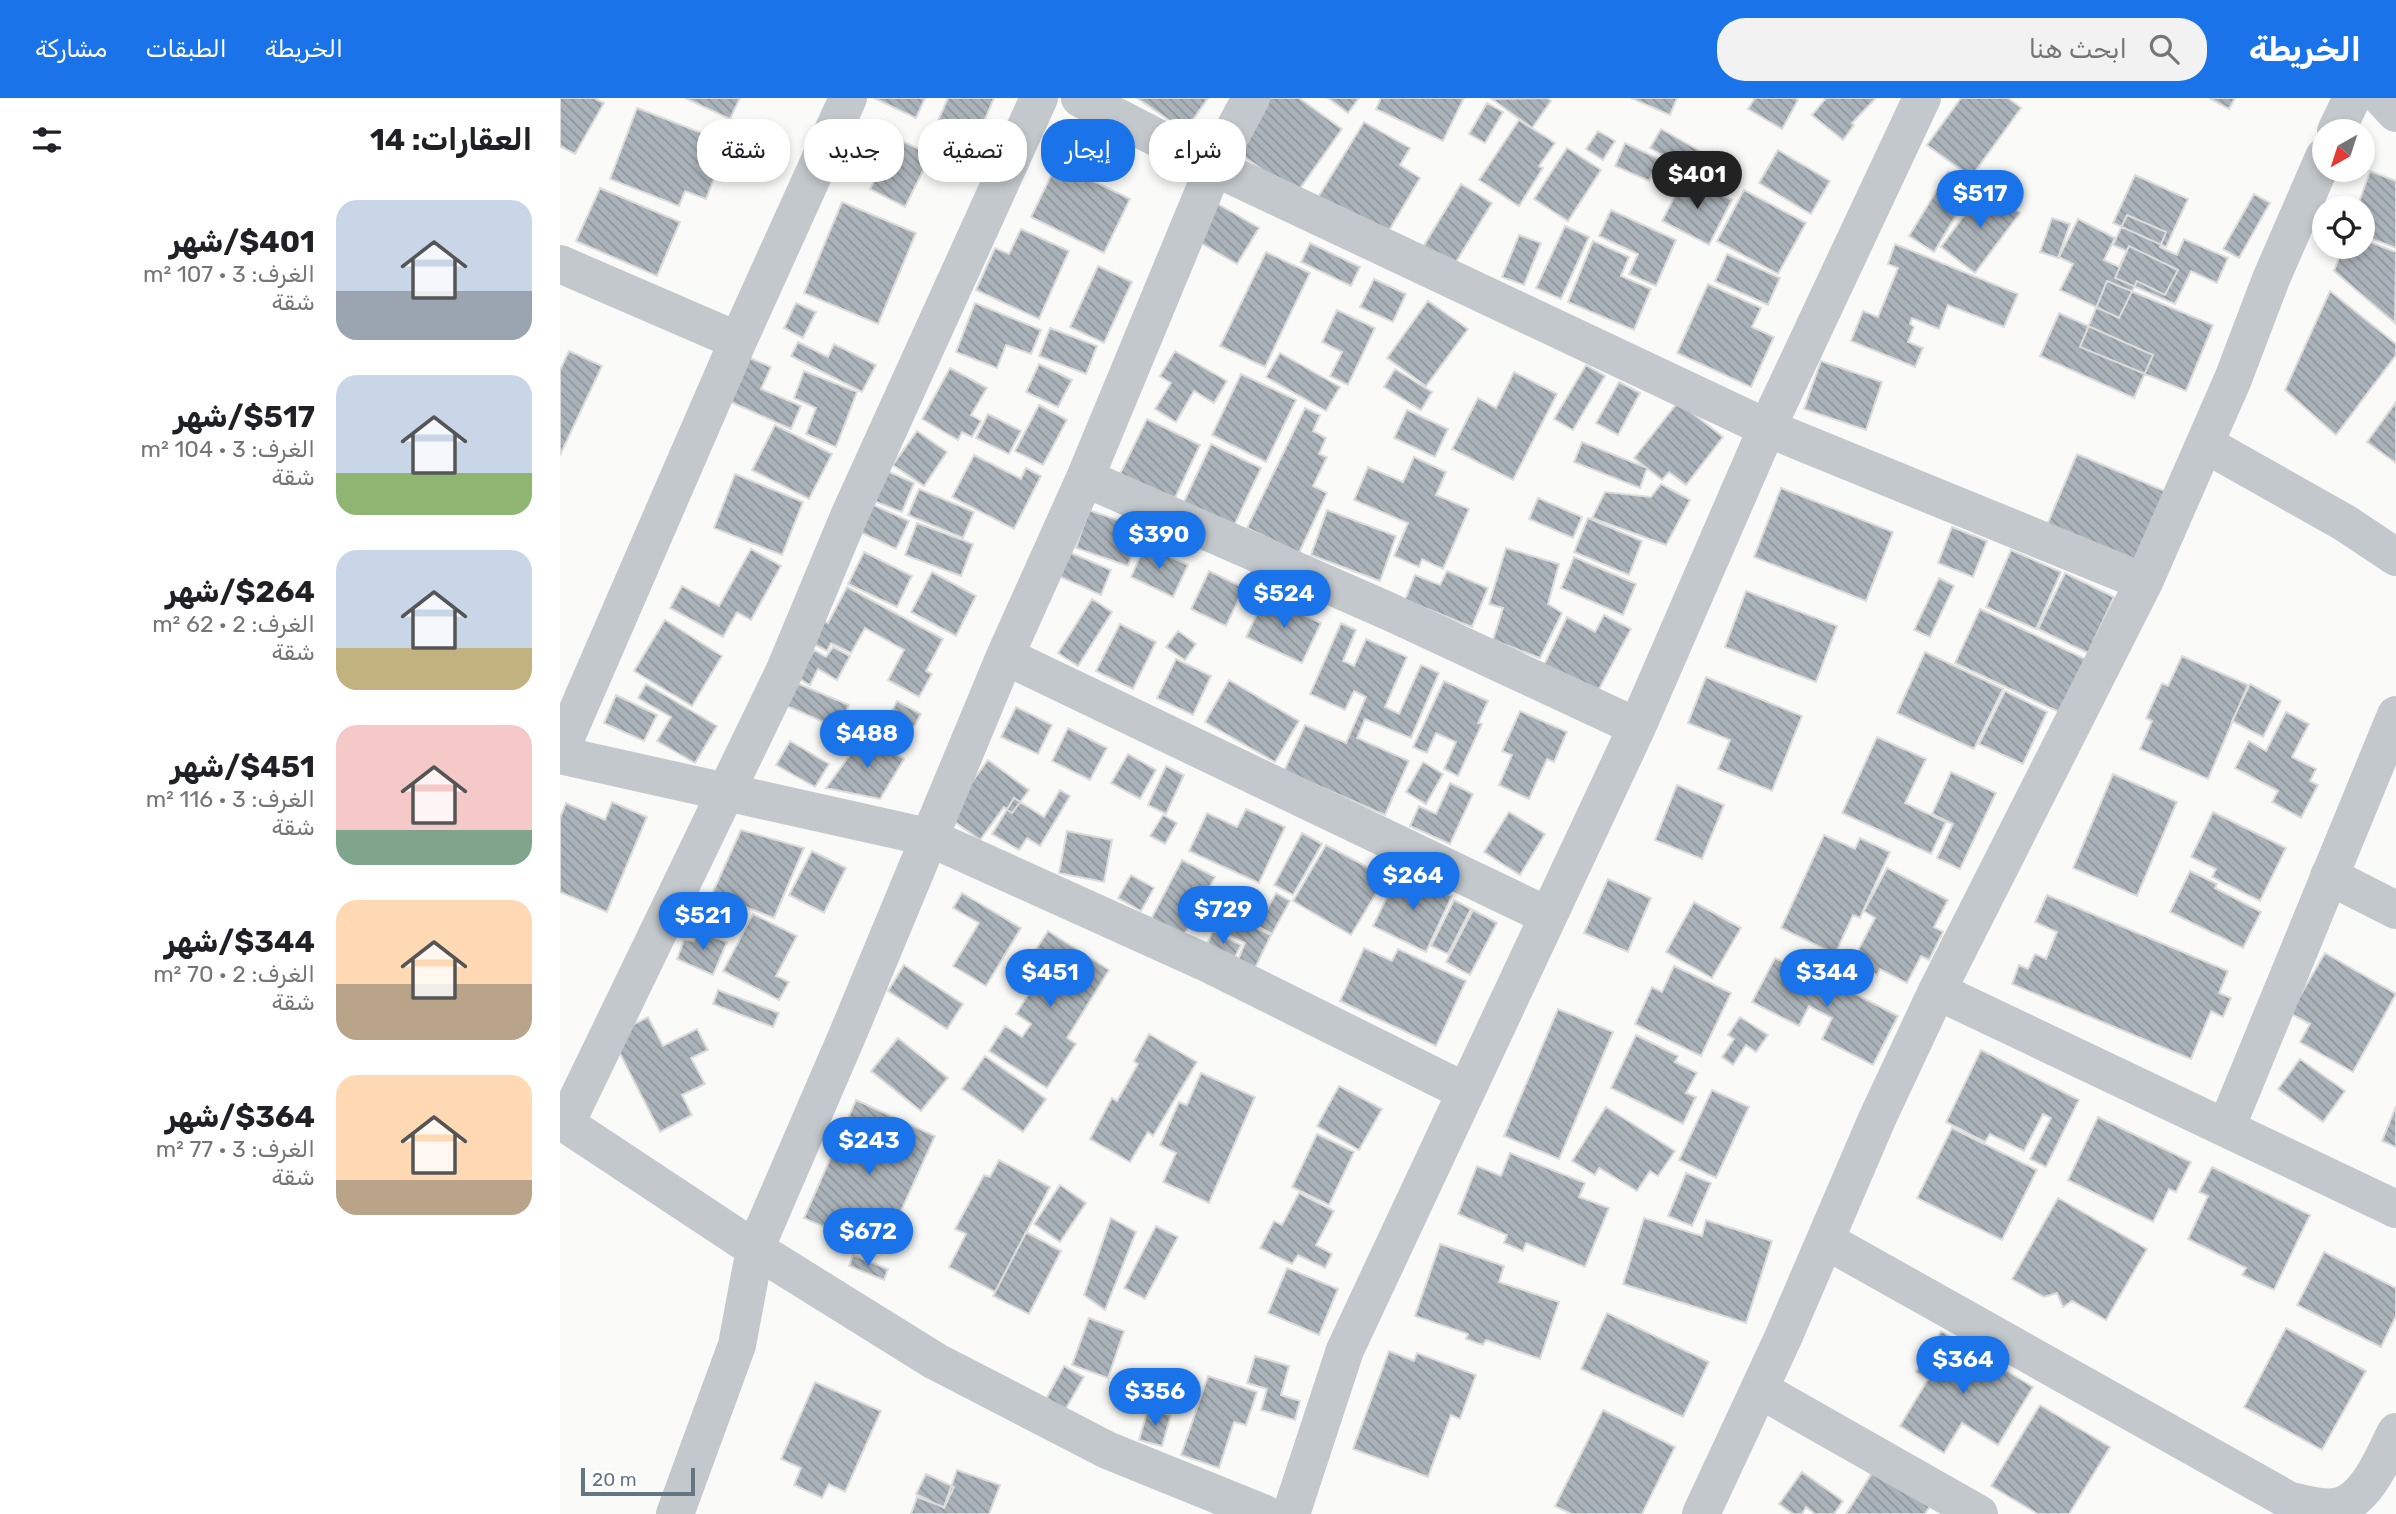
<!DOCTYPE html>
<html lang="ar">
<head>
<meta charset="utf-8">
<style>
  body { margin:0; font-family:Rubik,Cairo,sans-serif; background:#f2f2f2; color:#202124; direction:rtl; height:100vh; display:flex; flex-direction:column; font-size:26px; white-space:nowrap }
  * { box-sizing:border-box; margin:0 }
  p { font-size:23px; color:#757577 }
  .icon { flex:none; width:38px; height:38px; fill:none; stroke:currentColor; stroke-width:2; stroke-linecap:round; stroke-linejoin:round }
  .map { position:relative; flex:1; overflow:hidden; direction:ltr }
  .side { display:flex; flex-direction:column; background:#fff; width:560px }
  .side>* { flex:none }
  .top-card { position:absolute; left:21px; top:21px; width:665px; height:63px; direction:rtl; display:flex; gap:14px }
  .needle { width:46px; rotate:219deg }
  .fabs { position:absolute; left:1752px; top:21px; display:grid; gap:14px }
  .fabs a { display:grid; place-items:center; width:63px; height:63px; border-radius:50%; background:#fff; box-shadow:0 4px 10px #0003; font-size:35px }
  .scale { position:absolute; left:21px; bottom:18px; width:114px; box-sizing:border-box; padding-left:7px; border:4px solid #657683; border-top:0; font-size:19px; line-height:24px; white-space:nowrap; color:#657683; -webkit-text-stroke:5px #fff; paint-order:stroke }
  .price { position:absolute; translate:-50% -60px; padding:0 16px; border-radius:24px; background:#1a73e8; color:#fff; font-size:23px; line-height:46px; filter:drop-shadow(0 2px 4px #0008) }
  .price::after { content:''; position:absolute; left:50%; top:42px; width:21px; height:16px; margin-left:-10px; background:inherit; clip-path:polygon(0 0,100% 0,50% 100%) }
  .price.selected { background:#222; color:#fff }
  ul { padding:0; list-style:none }
  li { display:flex; align-items:center; gap:21px; height:175px; padding:0 28px }
  li span { display:grid; place-items:center; flex:none; width:196px; height:140px; border-radius:21px; color:#555 }
  li>.icon { margin-inline-start:auto }
  span .icon { width:84px; height:84px; fill:#fffc; stroke-width:1 }
  li b { font-size:30px }
  h2 { display:flex; justify-content:space-between; align-items:center; height:84px; padding:0 28px; font-size:30px }
  .pill { padding:0 24px; border-radius:28px; background:#fff; box-shadow:0 4px 10px #0003; font-size:24px; line-height:63px }
  .pill.selected { background:#1a73e8; color:#fff }
  header { display:flex; align-items:center; gap:42px; box-sizing:border-box; height:98px; padding:0 35px; background:#1a73e8; color:#fff }
  header strong { font-size:33px }
  nav { display:flex; gap:38px; margin-inline-start:auto; font-size:24px }
  .search { width:490px; height:63px; background:#f2f2f2; display:flex; align-items:center; gap:18px; box-sizing:border-box; padding:0 24px; border-radius:28px; color:#757577; font-size:26px }
  main { display:flex; flex:1; min-height:0 }
  .map>svg:first-child { display:block }
  .building { fill:url(#building-back-hatch); stroke:#dcdcda; stroke-width:2 }
  .lines { fill:none; stroke-linecap:round; stroke-linejoin:round }
  .minor { stroke:#c3c8cc; stroke-width:38 }
</style>
</head>
<body>
<header>
<strong>الخريطة</strong>
<div class="search"><svg class="icon" aria-label="search" viewBox="0 0 24 24"><circle cx="10" cy="10" r="6"/><path d="M15 15l6 6"/></svg>ابحث هنا</div>
<nav><a>الخريطة</a><a>الطبقات</a><a>مشاركة</a></nav>
</header>
<main>
<div class="map">
<svg width="1836" height="1416" viewBox="0 0 1836 1416">
  <defs>
    <pattern id="building-back-hatch" width="6" height="6" patternUnits="userSpaceOnUse" patternTransform="scale(1.75)"><rect width="6" height="6" fill="#aab3b9"/><path d="M-1 5l2 2M0 0l6 6M5-1l2 2" fill="none" stroke="#8e969c"/></pattern>
  </defs>
  <rect width="100%" height="100%" fill="#fafaf8"/>
  <path class="building" d="M0,0H34L44,5L15,56L0,48Z
    M125,0H180L170,21Z
    M314,0H365L356,20Z
    M388,0H434L409,59L369,43Z
    M577,0H648L625,33Z
    M706,0H739L782,31L736,96L671,49Z
    M768,0H799L788,15Z
    M821,0H904L883,43L816,11Z
    M987,0L991,3L972,30L932,1Z
    M1071,0H1117L1110,17Z
    M1195,0H1235L1238,2L1222,31L1188,11Z
    M1266,0H1313L1315,1L1292,25L1294,27L1283,42L1252,17Z
    M1401,0H1448L1461,10L1411,79L1367,47Z
    M1649,0H1675L1669,11Z
    M927,5L943,14L925,45L909,36Z
    M77,10L168,45L146,101L125,93L119,108L50,81Z
    M959,22L995,45L979,68L983,70L959,108L919,82Z
    M804,24L850,50L840,67L860,80L824,141L757,101Z
    M1101,31L1140,53L1129,72L1090,50Z
    M1038,33L1055,43L1043,62L1026,51Z
    M336,40L371,57L345,109L310,91Z
    M1065,45L1099,61L1089,83L1055,68Z
    M1007,50L1041,72L1008,123L974,101Z
    M1218,52L1270,83L1251,116L1199,85Z
    M497,65L570,101L544,155L471,119Z
    M1810,73L1836,83V150L1802,137V110H1797Z
    M1388,74L1413,89L1374,154L1349,138Z
    M1575,77L1628,101L1606,149L1553,125Z
    M1125,78L1172,102L1149,147L1102,123Z
    M901,86L932,105L891,172L860,154Z
    M1425,89L1460,115L1415,175L1381,149Z
    M40,90L120,124L97,178L16,143Z
    M1184,92L1246,125L1218,176L1157,143Z
    M1694,96L1710,105L1679,160L1663,151Z
    M651,102L699,130L677,166L629,138Z
    M282,104L356,135L318,226L244,195Z
    M1051,112L1116,142L1096,188L1069,176L1078,156L1039,138Z
    M1567,117L1606,134L1600,149L1617,157L1624,141L1668,160L1657,185L1631,173L1615,206L1555,180L1567,153L1553,147Z
    M1492,120L1510,126L1498,160L1480,154Z
    M1518,121L1555,140L1544,162L1559,169L1569,148L1618,172L1605,197L1577,183L1559,220L1500,192L1513,166L1499,159Z
    M1005,128L1029,139L1001,201L976,190Z
    M461,131L509,153L479,221L416,192L435,150L449,156Z
    M959,137L981,145L964,187L942,179Z
    M1802,141L1836,154L1835,225L1774,173L1783,149H1802Z
    M1033,143L1069,159L1061,178L1091,191L1074,232L1008,204Z
    M750,145L800,169L791,188L741,164Z
    M1335,146L1458,196L1444,229L1388,207L1379,231L1352,220L1350,226L1354,229L1348,244L1363,250L1355,269L1291,243L1303,213L1318,219L1338,170L1328,166Z
    M706,154L750,175L705,269L660,248Z
    M1167,156L1220,180L1208,207L1155,183Z
    M538,168L572,184L544,245L510,229Z
    M814,181L846,196L833,224L800,209Z
    M1547,183L1653,227L1626,293L1520,249Z
    M1148,186L1201,210L1192,229L1214,239L1191,289L1117,255Z
    M1770,193L1836,246V257L1776,337L1725,292Z
    M868,203L908,231L866,288L827,260Z
    M236,205L256,214L243,240L224,230Z
    M415,205L481,232L471,256L446,247L437,270L396,254Z
    M777,212L815,230L788,287L770,278L782,254L762,244Z
    M1499,215L1593,257L1574,300L1480,258Z
    M490,230L537,248L526,276L479,258Z
    M238,244L268,259L274,246L316,267L302,294L231,258Z
    M9,253L42,268L0,357V272Z
    M615,253L667,283L654,305L634,293L616,324L595,311L611,285L600,278Z
    M720,255L780,289L766,313L706,279Z
    M190,260L211,269L201,291L241,308L231,331L171,304Z
    M1261,263L1322,284L1306,332L1244,311Z
    M479,266L512,282L498,309L466,294Z
    M1026,267L1045,278L1013,332L994,321Z
    M390,270L427,290L411,317L421,323L412,339L402,334L398,342L362,321Z
    M835,271L872,294L861,312L824,289Z
    M244,273L297,294L276,349L246,336L256,310L234,300Z
    M954,274L997,296L953,382L892,351L918,300L936,310Z
    M681,276L736,302L706,364L652,337Z
    M1059,284L1080,295L1058,337L1036,325Z
    M1118,304L1163,339L1126,387L1109,374L1102,382L1074,360Z
    M1836,304V365L1807,344Z
    M479,307L507,322L483,367L455,353Z
    M745,310L760,317L753,333L766,340L759,356L767,359L753,388L767,395L739,455L687,430Z
    M847,312L888,331L875,359L834,340Z
    M428,316L461,333L449,356L416,340Z
    M587,321L640,347L614,402L560,376Z
    M215,327L272,356L249,401L192,372Z
    M357,333L387,354L364,388L333,367Z
    M1022,344L1087,370L1080,390L1014,364Z
    M651,346L701,370L672,432L622,408Z
    M1517,356L1607,394L1576,466L1487,427Z
    M414,357L461,381L466,370L481,378L454,431L392,399Z
    M854,359L886,374L876,397L909,411L883,471L862,461L859,469L834,458L848,425L794,402L808,369L843,384Z
    M316,368L354,385L342,414L304,399Z
    M175,376L243,404L222,457L154,430Z
    M1101,386L1130,402L1106,447L1032,420L1045,394L1091,399Z
    M1221,390L1333,434L1306,503L1194,459Z
    M359,391L414,414L403,440L348,417Z
    M978,400L1022,419L1013,440L969,421Z
    M311,406L349,423L336,451L298,433Z
    M529,412L581,430L568,468L516,450Z
    M767,412L836,438L820,483L751,457Z
    M1028,420L1082,443L1069,477L1014,454Z
    M357,425L413,446L401,478L345,457Z
    M1392,429L1427,443L1413,479L1378,465Z
    M585,447L628,467L613,499L571,479Z
    M495,448L551,472L541,497L485,472Z
    M946,450L999,466L988,506L1002,515L980,560L933,542L943,510L929,506Z
    M191,451L221,468L191,522L177,514L163,539L110,510L122,488L159,508Z
    M1451,452L1501,474L1476,531L1426,509Z
    M304,454L352,478L337,509L288,486Z
    M1014,459L1076,486L1063,517L1001,490Z
    M649,473L684,490L666,528L631,511Z
    M887,473L928,490L912,529L845,502L855,477L880,487Z
    M372,474L416,498L396,538L351,514Z
    M1505,475L1554,499L1528,555L1478,531Z
    M1379,480L1394,488L1370,539L1354,532Z
    M287,489L383,541L366,573L372,576L359,599L328,582L344,552L305,530L291,555L271,545L267,553L244,541L256,519L268,525Z
    M1186,493L1277,528L1256,584L1165,549Z
    M705,499L761,525L742,565L686,539Z
    M532,501L552,514L518,568L498,555Z
    M1420,511L1525,561L1499,614L1395,565Z
    M1044,517L1071,531L1038,593L984,567L1007,519L1035,534Z
    M105,522L162,558L132,608L74,573Z
    M781,525L796,532L783,563L794,568L806,541L847,559L825,609L839,616L861,567L879,575L851,640L805,621L797,640L849,663L825,717L724,673L745,627L786,645L806,599L794,593L785,612L750,596Z
    M560,526L596,544L573,591L536,573Z
    M618,533L636,546L625,562L606,549Z
    M273,549L290,558L277,582L258,571L250,587L238,580L254,552L266,559Z
    M1365,554L1443,591L1414,651L1337,615Z
    M1622,558L1688,587L1648,681L1580,651L1592,623L1586,620L1602,585L1608,588Z
    M616,561L651,578L633,617L597,600Z
    M1146,579L1242,618L1212,693L1158,671L1170,642L1128,625Z
    M669,582L739,623L715,664L645,624Z
    M884,583L928,603L918,625L922,626L898,678L884,671L896,644L876,635L867,655L853,649Z
    M234,584L289,607L279,631L225,607Z
    M86,586L157,628L135,665L97,643L111,619L78,600Z
    M1690,586L1721,603L1703,639L1672,623Z
    M1445,593L1487,614L1463,666L1419,646Z
    M56,597L97,617L84,643L44,625Z
    M337,603L361,616L345,646L321,634Z
    M456,609L492,627L478,656L441,639Z
    M960,613L1007,634L994,664L987,661L969,701L939,687L952,657L942,653Z
    M1726,614L1749,626L1732,659L1756,671L1750,683L1758,687L1741,720L1712,704L1718,693L1675,670L1689,643L1706,653Z
    M508,630L547,650L530,682L492,663Z
    M305,636L344,661L320,701L266,690Z
    M1317,639L1366,661L1345,705L1386,724L1371,756L1282,715Z
    M230,643L269,666L255,689L216,667Z
    M568,656L596,672L580,701L551,685Z
    M428,662L469,692L452,715L444,709L420,742L387,718Z
    M863,664L883,676L866,706L846,694Z
    M606,668L624,677L606,716L588,707Z
    M1391,674L1436,695L1400,771L1377,760L1393,726L1372,716Z
    M1553,676L1617,704L1577,798L1513,770Z
    M890,685L913,696L890,746L850,728L859,708L876,716Z
    M1117,687L1164,707L1142,761L1095,742Z
    M500,692L510,698L480,748L467,740L459,752L432,736L454,700L484,719Z
    M52,704L87,719L47,814L0,794V720L6,705L45,722Z
    M686,711L725,729L699,785L629,753L647,715L677,729Z
    M949,714L985,736L960,777L924,754Z
    M1653,714L1726,750L1700,803L1652,779L1656,771L1631,759Z
    M603,717L617,725L605,746L590,738Z
    M181,732L244,750L214,820L152,796Z
    M507,733L552,742L544,784L499,775Z
    M742,735L762,746L733,797L714,787Z
    M1264,737L1295,751L1300,740L1330,754L1300,820L1293,817L1275,856L1221,830Z
    M766,747L826,779L791,837L733,803Z
    M252,753L286,770L264,815L229,797Z
    M622,762L655,779L623,839L591,821Z
    M1327,770L1388,802L1374,829L1383,834L1369,862L1361,858L1347,885L1320,871L1317,877L1292,864L1315,820L1304,813Z
    M1630,773L1657,786L1655,790L1701,814L1683,850L1610,814Z
    M839,774L892,798L866,854L813,828Z
    M571,777L594,790L581,813L558,800Z
    M1048,781L1091,800L1068,854L1024,835Z
    M402,795L461,830L426,888L393,868L419,825L393,810Z
    M716,795L730,803L712,836L677,817L683,805L704,817Z
    M1487,797L1668,873L1659,895L1671,900L1663,919L1651,913L1631,961L1452,886L1459,867L1468,871L1475,856L1486,861L1497,834L1475,824Z
    M894,802L911,811L888,856L871,848Z
    M1134,804L1181,830L1152,880L1106,854Z
    M913,812L937,825L910,877L886,864Z
    M193,816L237,838L216,878L229,884L219,902L163,873Z
    M674,819L711,837L695,870L678,862L685,845L666,836Z
    M138,833L167,844L153,877L117,861L124,842L134,843Z
    M488,833L549,872L507,940L516,946L487,990L429,953L445,928L462,939L471,926L456,916L473,889L458,879Z
    M653,833L681,847L673,863L645,850Z
    M804,850L832,863L838,851L906,883L876,948L780,903Z
    M1765,855L1836,896L1793,974L1740,944L1750,926L1730,915Z
    M1215,860L1250,878L1255,867L1270,875L1266,881L1338,918L1313,967L1262,941L1272,920L1249,908L1239,928L1192,904Z
    M344,867L403,906L387,931L328,893Z
    M1114,868L1171,895L1141,958L1075,926L1092,889L1102,894Z
    M158,892L219,915L213,929L153,906Z
    M998,911L1053,934L999,1061L944,1038Z
    M88,919L103,948L137,931L148,952L131,960L145,986L122,997L132,1017L100,1034L51,938Z
    M1180,919L1208,937L1196,954L1186,947L1173,967L1162,959L1174,941L1168,937Z
    M589,936L637,964L593,1038L588,1034L570,1064L530,1041L552,1000L557,1003L578,966L574,963Z
    M1076,937L1118,958L1115,964L1137,975L1126,995L1136,999L1123,1026L1051,990Z
    M338,940L388,980L361,1013L311,973Z
    M1421,952L1519,1002L1486,1069L1470,1061L1491,1020L1483,1016L1464,1053L1430,1036L1425,1044L1386,1024Z
    M425,958L486,1001L463,1034L402,991Z
    M1740,961L1785,993L1763,1024L1718,991Z
    M641,975L695,999L649,1105L603,1084L616,1055L600,1047L619,1004L627,1007Z
    M779,988L822,1011L799,1052L757,1028Z
    M1152,992L1189,1009L1156,1080L1119,1062Z
    M296,1002L375,1038L322,1155L244,1120Z
    M1836,1008V1049L1822,1043Z
    M1046,1009L1115,1053L1098,1078L1090,1073L1077,1093L1039,1070L1035,1077L1012,1063Z
    M1538,1019L1631,1064L1616,1094L1609,1091L1593,1124L1508,1082Z
    M1392,1030L1477,1072L1442,1142L1357,1100Z
    M757,1036L794,1054L769,1107L732,1089Z
    M950,1055L1025,1085L1019,1099L1049,1110L1025,1169L966,1145L963,1153L944,1145L947,1137L898,1116L917,1068L941,1078Z
    M439,1062L490,1089L435,1194L389,1169L406,1136L395,1131L424,1077L430,1079Z
    M1652,1069L1750,1117L1714,1192L1682,1177L1686,1170L1628,1141L1648,1098L1639,1094Z
    M1126,1075L1151,1085L1132,1128L1108,1118Z
    M500,1087L526,1105L500,1144L474,1126Z
    M739,1095L774,1113L756,1147L772,1156L765,1170L738,1157L732,1166L700,1150L714,1123L722,1127Z
    M1498,1100L1587,1151L1546,1222L1512,1203L1503,1209L1497,1195L1484,1199L1452,1181Z
    M551,1120L576,1134L545,1212L524,1197Z
    M1084,1120L1142,1138L1146,1122L1212,1143L1186,1225L1063,1186Z
    M596,1128L618,1139L585,1201L564,1190Z
    M466,1134L501,1153L469,1216L433,1198Z
    M880,1146L944,1168L939,1184L999,1204L980,1261L926,1242L923,1247L906,1241L908,1236L855,1218Z
    M1764,1154L1836,1190V1218L1821,1249L1737,1207Z
    M293,1157L328,1171L324,1182L289,1168Z
    M727,1170L778,1191L759,1237L708,1215Z
    M1047,1215L1149,1264L1123,1319L1021,1271Z
    M529,1220L564,1233L548,1280L512,1267Z
    M1726,1230L1806,1273L1762,1352L1684,1309Z
    M1381,1233L1473,1289L1438,1347L1402,1325L1384,1355L1340,1328L1368,1281L1356,1274Z
    M829,1253L854,1263L857,1255L916,1277L900,1321L891,1317L868,1379L793,1351Z
    M695,1258L729,1268L721,1297L740,1303L735,1322L701,1312L707,1291L687,1285Z
    M504,1268L524,1279L505,1312L486,1301Z
    M648,1278L697,1294L686,1327L674,1324L659,1370L621,1357Z
    M255,1284L321,1313L285,1394L269,1386L262,1400L234,1387L241,1370L221,1361Z
    M1480,1307L1550,1349L1509,1416H1478L1431,1388Z
    M588,1311L611,1317L602,1348L579,1342Z
    M1043,1312L1115,1349L1082,1416H1011L995,1408Z
    M397,1372L440,1387L429,1416H351L357,1399L384,1409Z
    M1314,1372L1370,1408L1365,1416H1286Z
    M1242,1374L1283,1403L1274,1416H1255L1246,1409L1242,1416H1233L1219,1406Z
    M366,1376L394,1389L384,1410L356,1396Z"/>
  <g class="lines">
    <path class="minor" d="M520,0L654,69L1207,330L1584,484
      M1822,0L1836,15
      M1776,33L1792,0
      M0,166L178,243
      M1645,346L1785,425L1836,459
      M525,380L828,513L1077,629
      M445,558L986,817
      M0,653L178,243L288,0
      M0,657L368,739L649,866L906,994
      M1769,778L1836,812
      M1377,893L1836,1111
      M0,1022L195,1151L375,1263L547,1352L705,1416
      M6,1025L224,574L290,416L479,0
      M1666,1030L1836,617
      M1265,1142L1730,1403C1746,1406 1764,1413 1780,1408C1808,1400 1824,1357 1836,1334
      M1199,1291L1419,1416
      M115,1416L177,1247L195,1151L287,938L445,558L525,380L654,69L691,0
      M731,1416L785,1252L1077,629L1207,330L1362,0
      M1141,1416L1223,1240L1317,1021L1377,893L1584,484L1673,281L1711,181L1764,59"/>
  </g>
</svg>
<div class="fabs">
<a><svg class="needle" viewBox="-14 -14 28 28"><path d="M0-13l5 13h-10z" fill="#e53935"/><path d="M0 13l5-13h-10z" fill="#757577"/></svg></a>
<a><svg class="icon" aria-label="locate" viewBox="0 0 24 24"><circle cx="12" cy="12" r="6"/><path d="M12 2v4M12 18v4M2 12h4M18 12h4"/></svg></a>
</div>
<div class="scale">20 m</div>
<b class="price selected" style="left:1137px;top:113px">$401</b>
<b class="price" style="left:1420px;top:132px">$517</b>
<b class="price" style="left:599px;top:473px">$390</b>
<b class="price" style="left:724px;top:532px">$524</b>
<b class="price" style="left:307px;top:672px">$488</b>
<b class="price" style="left:853px;top:814px">$264</b>
<b class="price" style="left:663px;top:848px">$729</b>
<b class="price" style="left:143px;top:854px">$521</b>
<b class="price" style="left:490px;top:911px">$451</b>
<b class="price" style="left:1267px;top:911px">$344</b>
<b class="price" style="left:309px;top:1079px">$243</b>
<b class="price" style="left:308px;top:1170px">$672</b>
<b class="price" style="left:1403px;top:1298px">$364</b>
<b class="price" style="left:595px;top:1330px">$356</b>
<div class="top-card">
<a class="pill">شراء</a>
<a class="pill selected">إيجار</a>
<a class="pill">تصفية</a>
<a class="pill">جديد</a>
<a class="pill">شقة</a>
</div>
</div>
<section class="side">
<h2>العقارات: 14<svg class="icon" aria-label="filters" viewBox="0 0 24 24"><path d="M4 7h16M4 17h16"/><circle cx="9" cy="7" r="2"/><circle cx="15" cy="17" r="2"/></svg></h2>
<ul>
<li><span style="background:linear-gradient(#c9d6e8 65%,#9aa5b1 0)"><svg class="icon" aria-label="home" viewBox="0 0 24 24"><path d="M3 11l9-7 9 7M6 9v11h12V9"/></svg></span><div><b>$401/شهر</b><p>الغرف: 3 · 107 m²</p><p>شقة</p></div></li>
<li><span style="background:linear-gradient(#c9d6e8 70%,#8fb573 0)"><svg class="icon" aria-label="home" viewBox="0 0 24 24"><path d="M3 11l9-7 9 7M6 9v11h12V9"/></svg></span><div><b>$517/شهر</b><p>الغرف: 3 · 104 m²</p><p>شقة</p></div></li>
<li><span style="background:linear-gradient(#c9d6e8 70%,#c2b280 0)"><svg class="icon" aria-label="home" viewBox="0 0 24 24"><path d="M3 11l9-7 9 7M6 9v11h12V9"/></svg></span><div><b>$264/شهر</b><p>الغرف: 2 · 62 m²</p><p>شقة</p></div></li>
<li><span style="background:linear-gradient(#f6c9c9 75%,#7fa58c 0)"><svg class="icon" aria-label="home" viewBox="0 0 24 24"><path d="M3 11l9-7 9 7M6 9v11h12V9"/></svg></span><div><b>$451/شهر</b><p>الغرف: 3 · 116 m²</p><p>شقة</p></div></li>
<li><span style="background:linear-gradient(#ffd9b3 60%,#b9a48a 0)"><svg class="icon" aria-label="home" viewBox="0 0 24 24"><path d="M3 11l9-7 9 7M6 9v11h12V9"/></svg></span><div><b>$344/شهر</b><p>الغرف: 2 · 70 m²</p><p>شقة</p></div></li>
<li><span style="background:linear-gradient(#ffd9b3 75%,#b9a48a 0)"><svg class="icon" aria-label="home" viewBox="0 0 24 24"><path d="M3 11l9-7 9 7M6 9v11h12V9"/></svg></span><div><b>$364/شهر</b><p>الغرف: 3 · 77 m²</p><p>شقة</p></div></li>
</ul>
</section>
</main>
</body>
</html>
